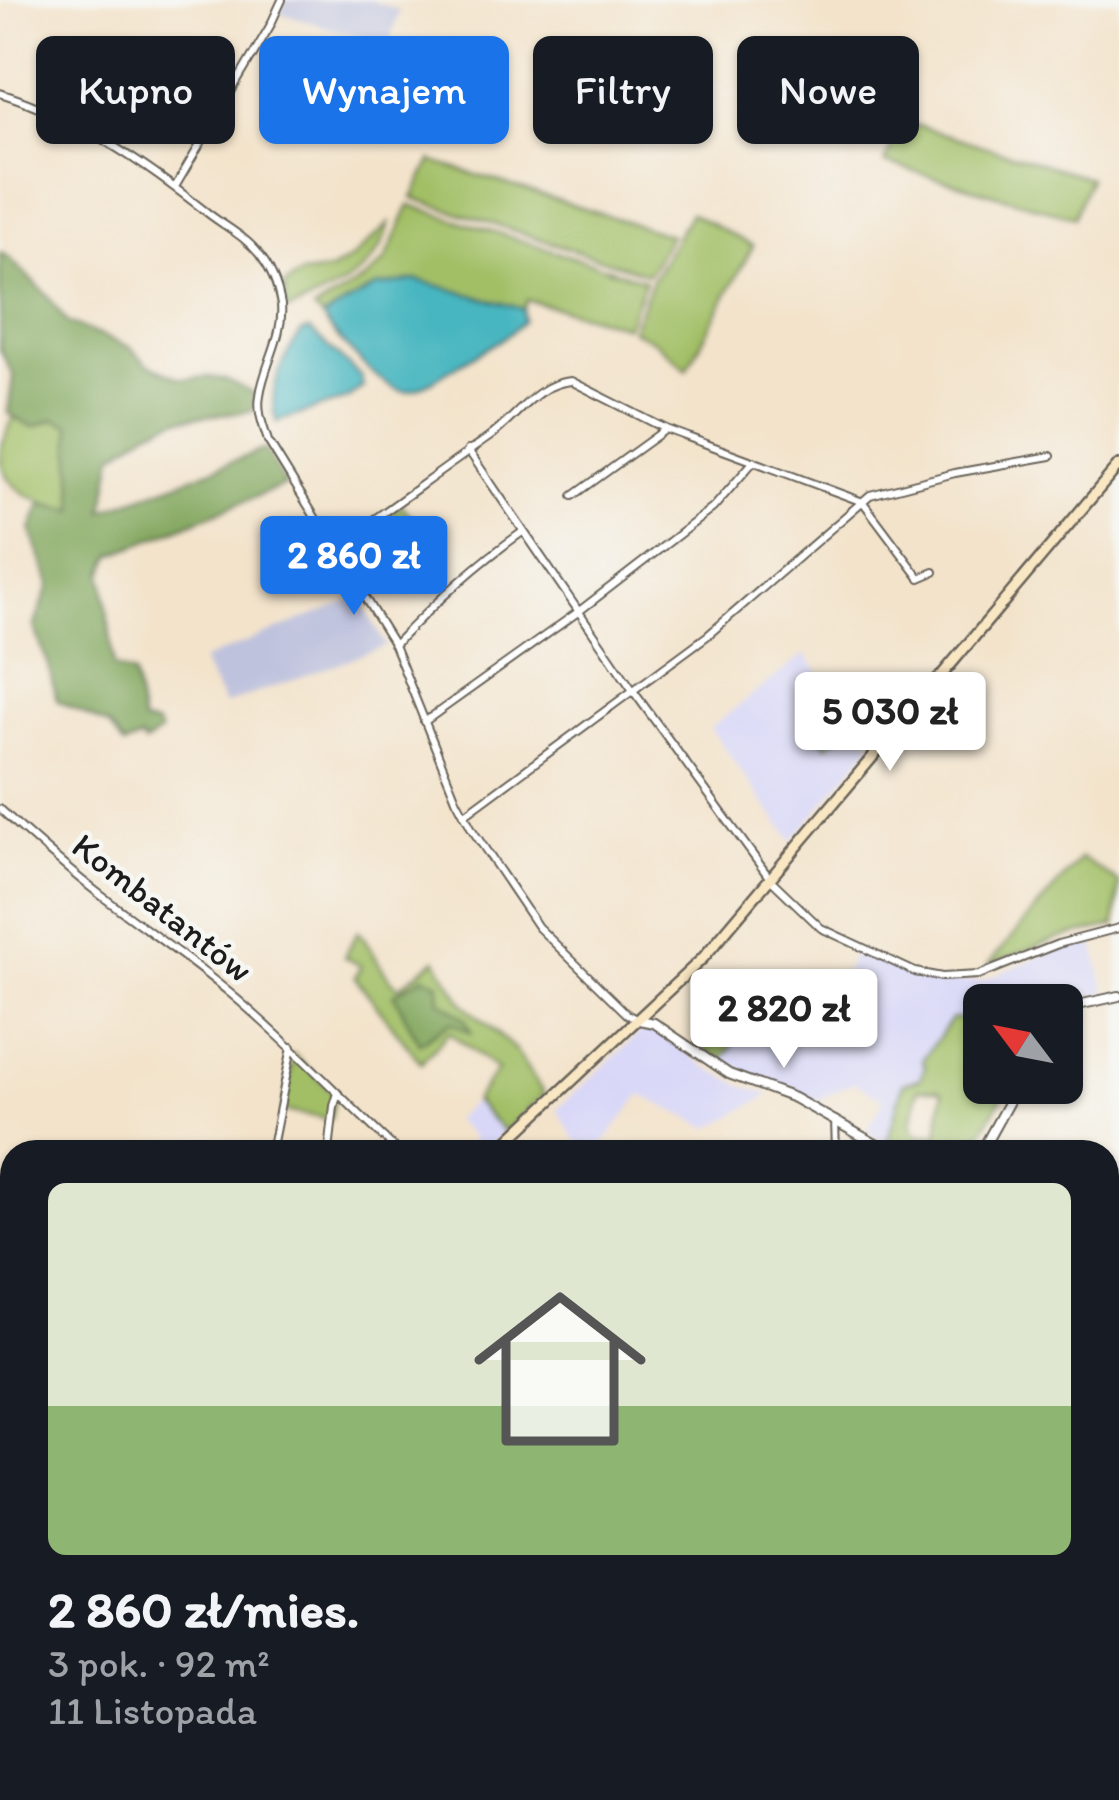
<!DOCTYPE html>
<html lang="pl">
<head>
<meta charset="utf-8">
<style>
  body { margin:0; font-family:Itim,sans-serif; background:#242831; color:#f1f3f6; height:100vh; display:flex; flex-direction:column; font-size:45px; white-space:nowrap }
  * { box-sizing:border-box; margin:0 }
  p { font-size:39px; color:#9ea1a6 }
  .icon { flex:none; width:66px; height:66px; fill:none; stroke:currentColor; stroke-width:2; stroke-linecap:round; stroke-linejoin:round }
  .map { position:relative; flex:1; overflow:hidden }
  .details { position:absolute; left:0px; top:1140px; width:1119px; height:660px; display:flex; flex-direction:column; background:#171b24; border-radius:36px 36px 0 0; box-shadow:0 3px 9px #0004 }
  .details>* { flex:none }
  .hud { position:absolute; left:36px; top:36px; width:1047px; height:108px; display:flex; gap:24px }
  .needle { width:78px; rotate:302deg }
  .fabs { position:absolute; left:963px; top:984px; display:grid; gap:24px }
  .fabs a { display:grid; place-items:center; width:120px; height:120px; border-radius:18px; background:#171b24; box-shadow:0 3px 9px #0004; font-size:60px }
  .price { position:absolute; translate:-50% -102px; padding:0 27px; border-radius:12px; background:#fff; color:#222; font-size:39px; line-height:78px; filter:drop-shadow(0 3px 6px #0008) }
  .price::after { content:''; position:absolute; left:50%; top:72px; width:36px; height:27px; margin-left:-18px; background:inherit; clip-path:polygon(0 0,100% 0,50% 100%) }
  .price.on { background:#1a73e8; color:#fff }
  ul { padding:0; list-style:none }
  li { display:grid; align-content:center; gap:24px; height:636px; padding:0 48px }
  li+li { border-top:3px solid #363941 }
  li span { display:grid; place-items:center; height:372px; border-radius:18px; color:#555 }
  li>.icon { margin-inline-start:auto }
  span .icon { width:216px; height:216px; fill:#fffc; stroke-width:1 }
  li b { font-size:51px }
  .pill { padding:0 42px; border-radius:18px; background:#171b24; box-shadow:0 3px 9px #0004; font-size:42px; line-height:108px }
  .pill.on { background:#1a73e8; color:#fff }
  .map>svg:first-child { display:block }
  .built { fill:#d8d7f8 }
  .industrial { fill:#bfc2dd }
  .green { fill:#a2bf66; stroke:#5f6e41; stroke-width:3; fill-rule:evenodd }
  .forest { fill:#81a65b; stroke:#4e613c; stroke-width:3 }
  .water { fill:#47b6c0; stroke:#32696e; stroke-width:3 }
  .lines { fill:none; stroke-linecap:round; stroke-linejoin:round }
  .minor-casing { stroke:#676259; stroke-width:10 }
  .tertiary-casing { stroke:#676259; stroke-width:12 }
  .secondary-casing { stroke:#676259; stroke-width:14 }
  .minor { stroke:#fff; stroke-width:6 }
  .tertiary { stroke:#fff; stroke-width:8 }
  .secondary { stroke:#f9e7c3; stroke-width:9 }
  .labels { text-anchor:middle; stroke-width:9; stroke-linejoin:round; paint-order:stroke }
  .street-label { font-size:36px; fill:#1c1c1c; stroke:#f6f6f2 }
</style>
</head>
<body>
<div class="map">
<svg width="1119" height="1800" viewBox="0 0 1119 1800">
  <rect width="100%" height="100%" fill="#f6f6f2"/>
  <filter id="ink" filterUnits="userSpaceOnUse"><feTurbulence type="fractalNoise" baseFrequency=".00833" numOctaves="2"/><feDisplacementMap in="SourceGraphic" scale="24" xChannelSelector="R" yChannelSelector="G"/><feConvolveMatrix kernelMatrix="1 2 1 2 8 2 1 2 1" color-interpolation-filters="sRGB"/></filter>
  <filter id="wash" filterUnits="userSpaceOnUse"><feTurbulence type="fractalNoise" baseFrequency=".004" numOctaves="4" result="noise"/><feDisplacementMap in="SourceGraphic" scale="48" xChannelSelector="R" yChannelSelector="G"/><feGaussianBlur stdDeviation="2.7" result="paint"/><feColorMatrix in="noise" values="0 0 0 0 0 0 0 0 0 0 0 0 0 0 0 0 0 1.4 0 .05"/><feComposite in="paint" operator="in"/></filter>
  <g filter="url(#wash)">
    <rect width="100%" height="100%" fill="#f3e3cb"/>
    <path class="built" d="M805,654L872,744L792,841L710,728Z
      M1093,940L1106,993L1076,1000L1062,1010V1005H984V1033L963,1018L925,1068L920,1080L902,1084L887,1143L866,1132L884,1100L854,1082L814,1102L731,1067L698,1044L728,1015L767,1032L811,1044L855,951L912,977L943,982L981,981L1057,949Z
      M649,1025L708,1068L748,1088L771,1094L711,1128L641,1095L596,1152H589L575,1139L557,1109Z
      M474,1101L504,1132L483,1152H476L471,1136L454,1120Z
      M0,1498L12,1525V1588L0,1599Z"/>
    <path class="industrial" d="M286,0H369L399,10L389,45L279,13Z
      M359,597L386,646L224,705L201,661Z"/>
    <path class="green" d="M901,121L1089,178L1074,217L885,163Z
      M431,161L670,235L648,274L413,198Z
      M410,205L645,280L627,326L527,300L523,309L417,280L376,287L322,318L314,310L366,279L385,261Z
      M690,213L753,246L687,369L655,341L632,330L652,280Z
      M389,224C380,274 330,294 287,311L284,286L302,274L330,271L351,259Z
      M14,417L33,427L55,419L70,426L76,499L75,512C46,506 0,491 0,453C2,441 9,428 14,417Z
      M402,505L428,540L410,555L383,518Z
      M821,693L848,729L827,745L800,709Z
      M1081,858L1119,883L1115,926L1057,939L987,966Z
      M358,931C375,949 380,973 399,987L436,959L464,1004L514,1049L544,1094L504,1132L474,1101L497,1070L449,1032L421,1063L355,977L361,966L344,957Z
      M728,1015L767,1032L764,1039L740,1030L729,1051L721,1060L698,1044Z
      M963,1018L984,1033V1083H1010L971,1152H902L887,1143L903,1083L920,1079L925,1068L923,1059L951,1019ZM918,1089H939L943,1092L938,1134H917L912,1124Z
      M294,1055L335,1094L330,1119L283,1111Z"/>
    <path class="forest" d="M0,253L7,256L47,295L68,323L130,347L148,364L182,379L210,377L226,380L254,394L253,411L179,419L150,430L114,455L104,511L265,449L285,485L112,555L103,574L114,667L133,675L142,723L157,725L160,733L144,744L141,739L124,746L109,726L57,700L48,664L34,627L50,584L31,530L41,504L75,511L70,426L55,419L33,427L8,413L13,376L0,349Z
      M424,976L439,983L440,1000L465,1018L471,1033L451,1022L419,1043L394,994Z"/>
    <path class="water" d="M417,280L523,309V321C505,340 481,351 459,364C445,372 424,389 408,391C384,394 336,336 322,318L376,287Z
      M310,330L361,377L363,387L347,399L277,422C265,394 284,355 302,332Z"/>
  </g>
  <g filter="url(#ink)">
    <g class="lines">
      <g class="minor-casing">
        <path id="minor" d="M0,93C79,118 144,163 209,214C226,227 246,237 259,254C271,269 278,287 281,305C284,336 264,366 260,395C257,412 263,425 268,441L394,645L456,799L473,831L538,927L627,1014L636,1019
          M175,187L270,26L282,0
          M468,450L634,692L771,880L821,928L915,972L942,977L979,975L1058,944L1119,928
          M573,496L666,429
          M334,547C386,512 436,474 488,438C516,419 534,384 571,381L666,429L863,502L920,578L934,572
          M394,645C435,602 473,567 521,533
          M424,722L578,612L713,508L754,461
          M0,809C32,838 64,867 98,893C142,927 188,958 231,994C290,1043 342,1099 399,1152
          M464,815L707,636L870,495L955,473L1051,456
          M835,1120L836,1152
          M271,1152L292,1047
          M329,1152L334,1106L338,1093
          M1107,1281L1119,1277
          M0,1649L12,1669
          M0,1687L12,1678
          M0,1753L12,1706
          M0,1769L12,1780
          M26,1788L46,1800
          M190,1800L193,1788
          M401,1800L404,1788
          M582,1800L584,1788"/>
      </g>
      <g class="tertiary-casing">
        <path id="tertiary" d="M1062,1016L1078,1005L1119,996
          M639,1020L654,1023L729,1074L794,1098L890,1152
          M981,1152L1019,1083"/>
      </g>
      <g class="secondary-casing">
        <path id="secondary" d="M496,1152L703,958L1119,465
          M0,1609L12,1598"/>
      </g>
      <use href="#minor" class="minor"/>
      <use href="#tertiary" class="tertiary"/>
      <use href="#secondary" class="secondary"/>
    </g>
  </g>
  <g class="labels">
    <g class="street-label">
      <text transform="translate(163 907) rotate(38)" y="13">Kombatantów</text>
    </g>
  </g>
</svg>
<div class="fabs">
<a><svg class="needle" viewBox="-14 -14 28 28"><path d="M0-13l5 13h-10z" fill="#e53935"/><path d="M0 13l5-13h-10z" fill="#9ea1a6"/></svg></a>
</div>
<b class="price on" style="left:354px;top:618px">2 860 zł</b>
<b class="price" style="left:890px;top:774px">5 030 zł</b>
<b class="price" style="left:784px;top:1071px">2 820 zł</b>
<div class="hud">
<a class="pill">Kupno</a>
<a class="pill on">Wynajem</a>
<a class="pill">Filtry</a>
<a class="pill">Nowe</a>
</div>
<section class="details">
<ul>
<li><span style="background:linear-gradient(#dfe7d0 60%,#8fb573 0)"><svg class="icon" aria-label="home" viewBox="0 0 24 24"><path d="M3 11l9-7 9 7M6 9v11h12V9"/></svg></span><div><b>2 860 zł/mies.</b><p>3 pok. · 92 m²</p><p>11 Listopada</p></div></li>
</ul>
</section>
</div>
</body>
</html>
